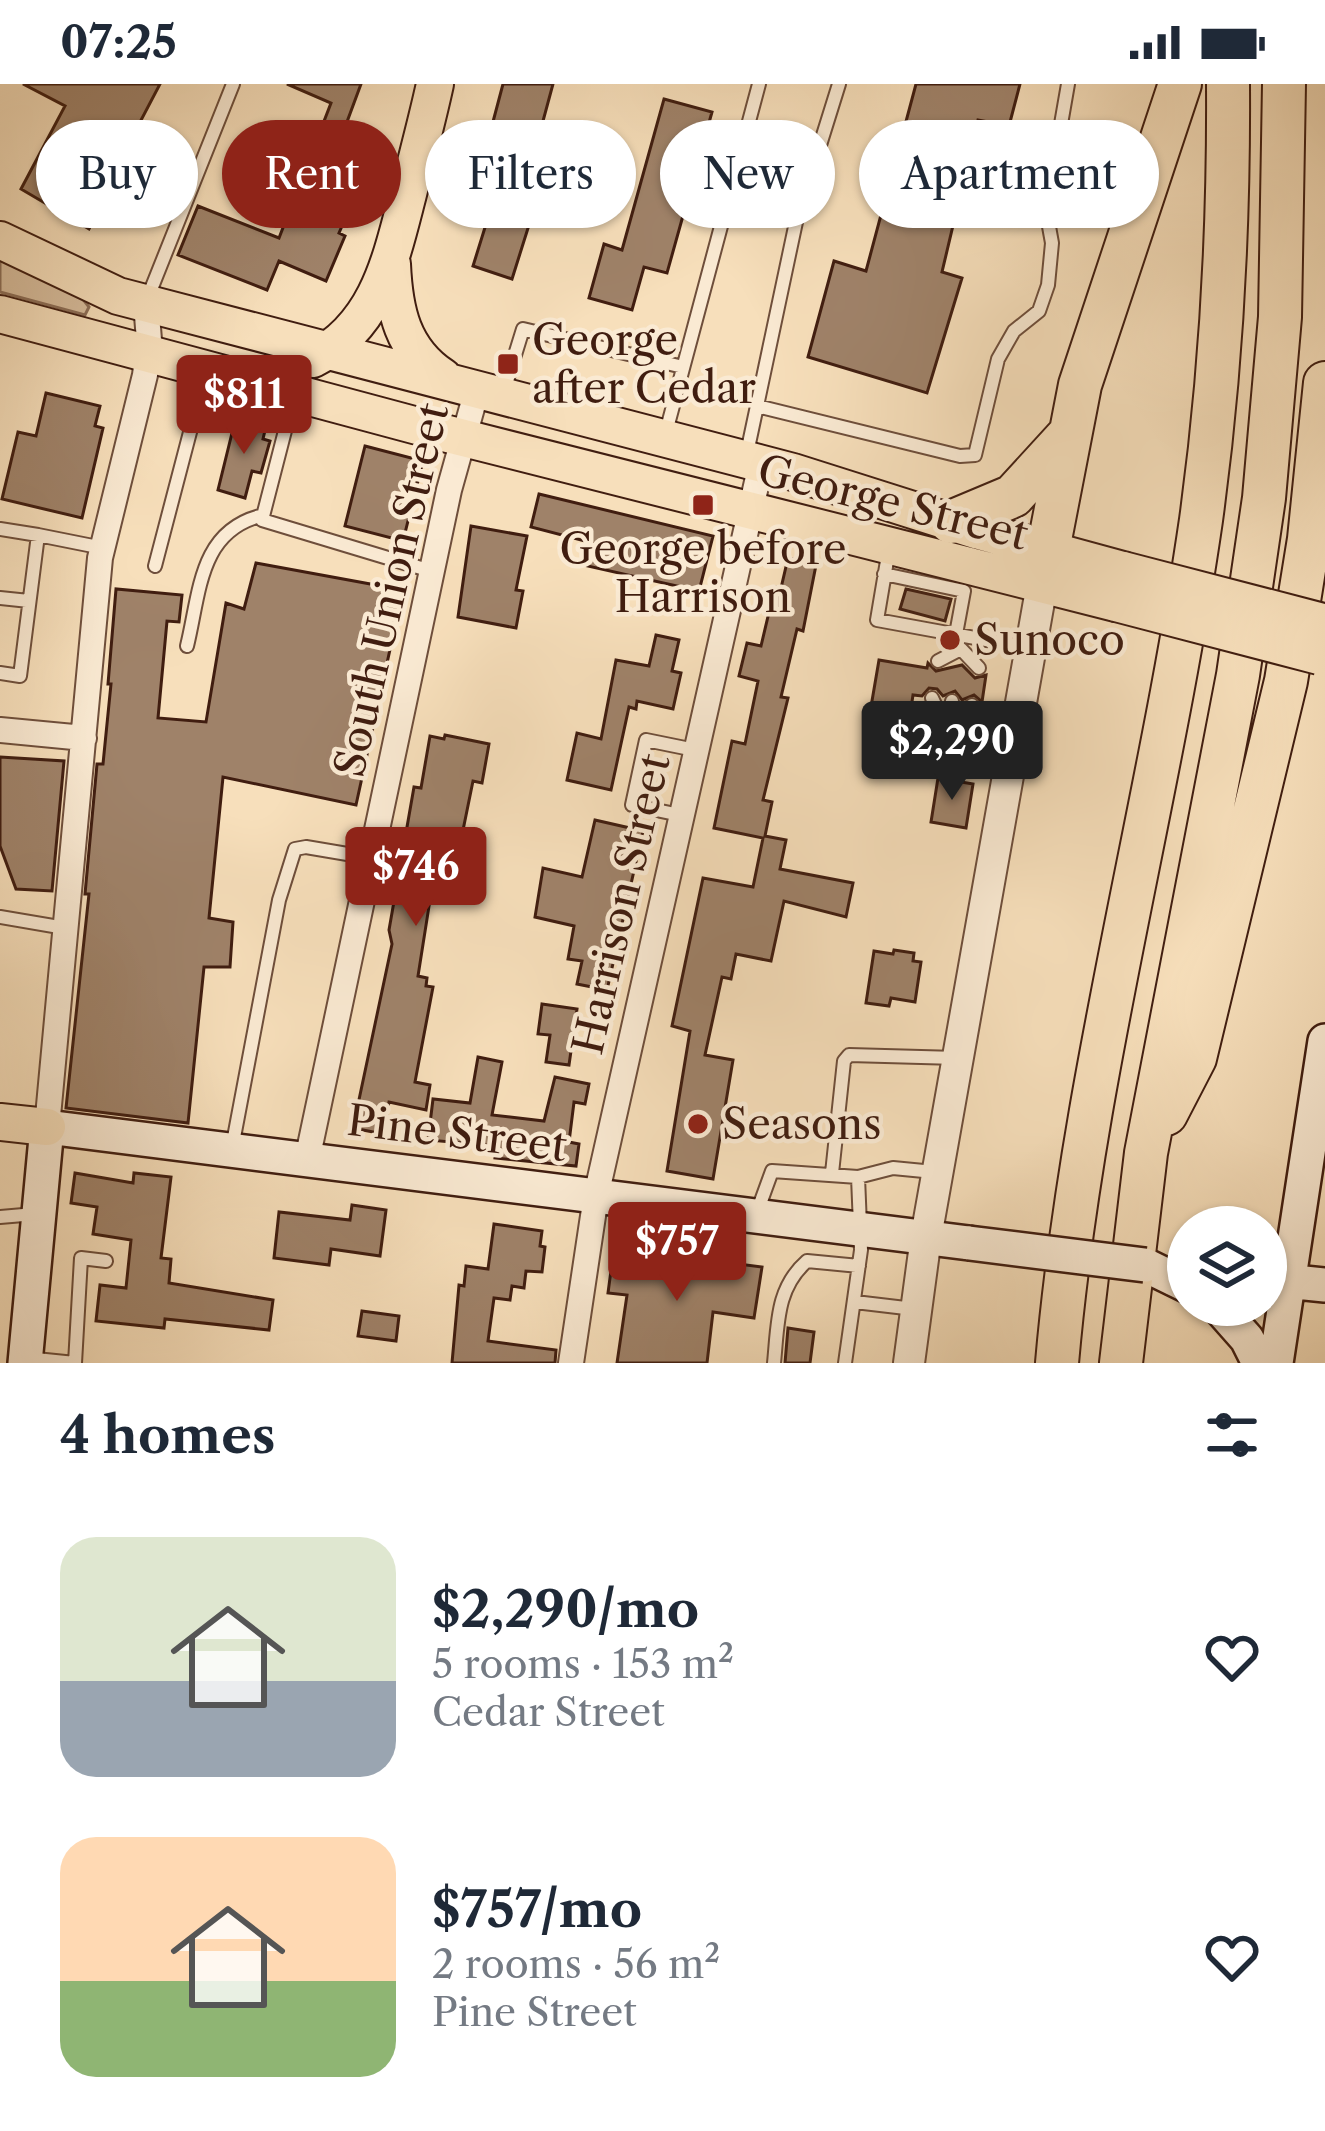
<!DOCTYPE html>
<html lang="en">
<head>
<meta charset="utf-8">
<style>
  body { margin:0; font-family:"Libre Caslon Text",serif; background:#f6f6f7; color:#1f2937; height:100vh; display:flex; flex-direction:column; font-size:45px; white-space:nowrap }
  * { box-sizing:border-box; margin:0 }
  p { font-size:39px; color:#747a83 }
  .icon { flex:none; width:66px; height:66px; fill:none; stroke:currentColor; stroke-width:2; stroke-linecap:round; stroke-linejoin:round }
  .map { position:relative; height:1279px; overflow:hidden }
  .panel { display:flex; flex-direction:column; background:#fff; flex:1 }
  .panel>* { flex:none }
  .guide { position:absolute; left:36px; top:36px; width:1254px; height:108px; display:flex; gap:24px }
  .controls { position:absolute; left:1167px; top:1122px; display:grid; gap:24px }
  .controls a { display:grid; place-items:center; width:120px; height:120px; border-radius:50%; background:#fff; box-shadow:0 3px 9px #0004; font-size:60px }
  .price { position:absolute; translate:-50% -102px; padding:0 27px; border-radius:12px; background:#8f2418; color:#fff; font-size:39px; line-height:78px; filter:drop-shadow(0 3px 6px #0008) }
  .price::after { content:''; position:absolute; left:50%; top:72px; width:36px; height:27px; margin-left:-18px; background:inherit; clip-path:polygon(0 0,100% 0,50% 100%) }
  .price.on { background:#222; color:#fff }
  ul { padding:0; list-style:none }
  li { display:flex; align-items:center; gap:36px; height:300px; padding:0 60px }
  li span { display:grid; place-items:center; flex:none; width:336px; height:240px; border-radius:36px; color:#555 }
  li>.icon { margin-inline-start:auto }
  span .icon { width:144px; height:144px; fill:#fffc; stroke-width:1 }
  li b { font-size:51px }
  h2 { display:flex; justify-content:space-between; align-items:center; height:144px; padding:0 60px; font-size:51px }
  .tag { padding:0 42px; border-radius:54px; background:#fff; box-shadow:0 3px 9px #0004; font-size:42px; line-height:108px }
  .tag.on { background:#8f2418; color:#fff }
  .status { display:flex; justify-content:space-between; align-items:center; height:84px; padding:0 60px; background:#fff; direction:ltr }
  .status svg { height:33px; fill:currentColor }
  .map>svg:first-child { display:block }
  .green { fill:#d8be9e; stroke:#8c6e57; stroke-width:3 }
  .building { fill:#9f8269; stroke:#401d10; stroke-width:3 }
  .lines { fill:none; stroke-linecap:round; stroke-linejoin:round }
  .service-casing { stroke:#6e4e3b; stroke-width:16 }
  .minor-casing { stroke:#6e4e3b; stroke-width:28 }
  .tertiary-casing { stroke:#6e4e3b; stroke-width:34 }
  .secondary-casing { stroke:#401d10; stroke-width:38 }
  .primary-casing { stroke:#401d10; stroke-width:40 }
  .motorway-casing { stroke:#401d10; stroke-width:46 }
  .service { stroke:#faead3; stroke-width:12 }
  .minor { stroke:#faead3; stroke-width:24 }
  .tertiary { stroke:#faead3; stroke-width:30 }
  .secondary { stroke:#faead3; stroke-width:33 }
  .primary { stroke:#f7dfbb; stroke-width:36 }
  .motorway { stroke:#f7dfbb; stroke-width:42 }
  .secondary-bridge-casing { stroke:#401d10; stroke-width:38; stroke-linecap:butt }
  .primary-bridge-casing { stroke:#401d10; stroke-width:40; stroke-linecap:butt }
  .secondary-bridge { stroke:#faead3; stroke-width:33 }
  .primary-bridge { stroke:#f7dfbb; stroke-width:36 }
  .poi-dot { fill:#8f2418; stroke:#faead3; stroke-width:4.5 }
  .labels { text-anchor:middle; stroke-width:9; stroke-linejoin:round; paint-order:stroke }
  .poi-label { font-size:42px; fill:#401d10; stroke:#faead3; text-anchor:start }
  .street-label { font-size:42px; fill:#401d10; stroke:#faead3 }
</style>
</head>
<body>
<div class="status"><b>07:25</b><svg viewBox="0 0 49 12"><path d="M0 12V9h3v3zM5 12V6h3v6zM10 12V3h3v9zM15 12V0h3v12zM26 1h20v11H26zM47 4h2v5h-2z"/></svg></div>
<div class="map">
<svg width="1325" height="1279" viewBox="0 0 1325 1279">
  <rect width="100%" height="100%" fill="#f7dfbb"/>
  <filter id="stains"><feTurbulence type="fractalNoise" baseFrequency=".00167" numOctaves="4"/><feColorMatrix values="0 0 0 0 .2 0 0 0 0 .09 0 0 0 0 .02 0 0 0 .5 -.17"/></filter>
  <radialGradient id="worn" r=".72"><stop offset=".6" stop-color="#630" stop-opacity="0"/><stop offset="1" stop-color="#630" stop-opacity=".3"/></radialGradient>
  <path class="green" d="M0,173L82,214L89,223L85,231L0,208Z"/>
  <path class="building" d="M23,0H160L97,120L101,122L89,145L21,105L65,22Z
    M287,0H361L344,46L368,56L349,101L358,105L339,149L345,152L326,197L279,177L267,206L178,171L198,122L279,154L331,19Z
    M503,0H553L516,137L529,141L512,195L473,182L487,137L468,132Z
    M916,0H1020L1009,42L978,36L942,188L962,194L927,309L808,273L834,177L866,187Z
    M664,15L712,28L667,189L644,183L632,226L589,214L604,160L622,166Z
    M46,309L100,322L95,342L103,344L82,434L2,415L18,348L36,352Z
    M244,332L267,338L263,355L270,357L261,389L252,387L245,414L218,406L232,349L239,351Z
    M365,362L423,377L403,457L345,442Z
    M539,410L713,452L699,507L583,481L589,458L531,443Z
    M471,442L527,452L516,506L523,507L516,544L458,533Z
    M788,474L816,481L803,547L797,545L781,613L788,614L763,716L772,718L765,752L786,756L780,785L853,799L846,833L784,817L771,877L736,870L731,895L722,893L705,971L733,976L713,1095L667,1087L690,947L672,942L703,794L753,803L763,754L714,744L732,657L745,660L758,597L739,592L747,559L761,562L775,503L781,504Z
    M256,479L403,506L356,721L223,693L209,834L233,838L230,883H204L188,1039L66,1024L89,810H85L97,680H103L111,600H108L116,505L182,511L179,538L167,537L158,634L206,638L226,519L244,525Z
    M906,505L951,515L945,537L900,525Z
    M656,551L679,556L672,587L681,589L673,625L637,617L636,625L629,623L611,706L567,696L577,649L601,655L616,576L649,582Z
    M879,576L927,584L928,579L936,587L962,581L975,594L986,591L982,618L974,611L962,616L955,607L943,612L937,605L929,604L922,612L913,611L906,658L866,652Z
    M445,651L489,660L482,699L473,697L461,756L455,754L449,787L435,784L418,892L427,894L426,902L433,903L415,998L430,1001L426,1026L389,1018L383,1050L353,1044L392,860L389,846L414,703L421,704L430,652L444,655Z
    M0,673L64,677L52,807L16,805L0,762Z
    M938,694L973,700L966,744L931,738Z
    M595,736L643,747L607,906L577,900L582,877L568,875L574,842L535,833L543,784L582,793Z
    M894,866L914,869L913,877L921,878L915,918L891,914L889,922L866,919L874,867L893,870Z
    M542,920L577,925L569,981L546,978L550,951L538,950Z
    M478,973L502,978L492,1031L544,1037L555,993L589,1000L585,1020L574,1018L569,1058L579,1060L576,1082L495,1074L497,1062L428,1056L433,1015L470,1019Z
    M75,1089L133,1099L134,1089L171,1093L161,1174L171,1175L169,1199L273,1216L269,1246L165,1235L164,1244L96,1237L100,1201L126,1204L131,1156L93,1150L97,1123L71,1119Z
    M352,1121L386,1126L380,1172L331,1165L329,1181L274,1174L279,1128L350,1136Z
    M494,1140L542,1147L540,1162L545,1163L542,1188L526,1187L524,1204L512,1202L510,1216L494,1214L488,1257L556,1266L555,1279H452L459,1201L464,1202L466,1182L488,1185Z
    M614,1164L762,1183L754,1234L713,1228L707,1279H617L627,1211L608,1209Z
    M362,1227L399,1232L396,1257L358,1252Z
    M788,1244L814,1248L810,1279H785Z"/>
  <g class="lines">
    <g class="service-casing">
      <path id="service" d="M148,213L233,0
        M304,273L262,436L431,487
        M503,310L523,245L683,283
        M757,322L960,372L975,371L998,275L1014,247L1039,227L1048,201L1052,159L1046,126L1068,0
        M666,348L759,0
        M747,369L796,138L839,0
        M0,445L38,451L20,592L0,589
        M38,451L103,464
        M889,465L877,536L1029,564
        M155,482L206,287
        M884,490L964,507L956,550
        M0,514L29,517
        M187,562C200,509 199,448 260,432
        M938,577L961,565L979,584
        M932,614L947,646
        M948,644L952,617
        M947,646L1014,653
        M947,646L972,621
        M680,731L632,721L646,656L695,666
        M0,833L65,844
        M232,1064L279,816L295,765L306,763L371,774
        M832,1089L844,977L849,971L957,974
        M858,1093L893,1084L934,1088
        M756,1131L772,1087L858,1093L861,1166L845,1279
        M0,1133L35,1130
        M855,1218L914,1225
        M26,1274L75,1279L81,1174L106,1177
        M774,1279C778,1240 776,1204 807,1177L859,1182"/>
    </g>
    <g class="minor-casing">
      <path id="minor" d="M0,646L84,654
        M47,1043L100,474L145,291L149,256L146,219
        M307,1076L449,406L477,306
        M571,1279L596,1112L761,380"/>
    </g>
    <g class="tertiary-casing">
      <path id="tertiary" d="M909,1279L926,1153L1046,478"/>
    </g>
    <g class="secondary-casing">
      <path id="secondary" d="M1145,1181L1188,1202
        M1267,1195L1325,1201
        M1217,1221L1247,1255L1259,1279
        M25,1279L47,1043L969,1159
        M1276,1279L1325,957"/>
    </g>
    <g class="primary-casing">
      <path id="primary" d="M0,156L118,212L793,388L979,447L1123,486
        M392,180C394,226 402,266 443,293
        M0,230L440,348L1116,519
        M313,275C378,242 391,175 408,110C417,73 427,37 435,0
        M0,1038L47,1043"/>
    </g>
    <g class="motorway-casing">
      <path id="motorway" d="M951,438L1013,412L1067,353
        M1048,466L1080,301L1180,0
        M1166,1030L1195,974L1286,597L1309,455L1325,299
        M1057,1279C1082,994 1160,718 1201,436C1221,291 1229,146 1228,0
        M1121,1279L1146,1069L1238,591L1264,414L1280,233L1284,0"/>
    </g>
    <use href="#service" class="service"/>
    <use href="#minor" class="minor"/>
    <use href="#tertiary" class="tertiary"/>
    <use href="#secondary" class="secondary"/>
    <use href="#primary" class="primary"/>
    <use href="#motorway" class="motorway"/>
    <g class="secondary-bridge-casing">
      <path id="secondary-bridge" d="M969,1159L1145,1181"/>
    </g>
    <g class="primary-bridge-casing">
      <path id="primary-bridge" d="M1123,486L1323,538
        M1116,519L1319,572"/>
    </g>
    <use href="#secondary-bridge" class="secondary-bridge"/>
    <use href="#primary-bridge" class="primary-bridge"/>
  </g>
  <g class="poi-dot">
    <rect x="496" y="268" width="24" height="24" rx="6"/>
    <rect x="691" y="409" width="24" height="24" rx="6"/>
    <circle cx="950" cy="556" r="12"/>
    <circle cx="698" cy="1040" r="12"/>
  </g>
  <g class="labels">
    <g class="poi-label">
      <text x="532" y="271">George<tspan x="532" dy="48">after Cedar</tspan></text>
      <text x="703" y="480" text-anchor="middle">George before<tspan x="703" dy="48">Harrison</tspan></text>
      <text x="974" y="571">Sunoco</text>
      <text x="722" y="1055">Seasons</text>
    </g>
    <g class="street-label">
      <text transform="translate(893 418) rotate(14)" y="15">George Street</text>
      <text transform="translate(391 506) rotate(-77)" y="15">South Union Street</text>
      <text transform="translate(621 820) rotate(-77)" y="15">Harrison Street</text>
      <text transform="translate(457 1049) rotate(7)" y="15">Pine Street</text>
    </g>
  </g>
  <rect width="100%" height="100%" filter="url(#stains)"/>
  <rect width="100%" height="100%" fill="url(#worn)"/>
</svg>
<div class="controls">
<a><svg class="icon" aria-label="layers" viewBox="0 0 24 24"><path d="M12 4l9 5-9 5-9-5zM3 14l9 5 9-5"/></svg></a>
</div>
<b class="price" style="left:244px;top:373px">$811</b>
<b class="price on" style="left:952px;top:719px">$2,290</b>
<b class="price" style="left:416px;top:845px">$746</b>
<b class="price" style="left:677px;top:1220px">$757</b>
<div class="guide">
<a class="tag">Buy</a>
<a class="tag on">Rent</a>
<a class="tag">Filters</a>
<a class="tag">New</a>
<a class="tag">Apartment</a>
</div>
</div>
<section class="panel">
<h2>4 homes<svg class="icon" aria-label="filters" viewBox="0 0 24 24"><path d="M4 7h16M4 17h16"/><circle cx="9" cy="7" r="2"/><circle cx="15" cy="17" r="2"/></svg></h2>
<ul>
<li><span style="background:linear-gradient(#dfe7d0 60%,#9aa5b1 0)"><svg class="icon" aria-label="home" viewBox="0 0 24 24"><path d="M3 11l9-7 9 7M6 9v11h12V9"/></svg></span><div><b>$2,290/mo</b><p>5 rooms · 153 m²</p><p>Cedar Street</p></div><svg class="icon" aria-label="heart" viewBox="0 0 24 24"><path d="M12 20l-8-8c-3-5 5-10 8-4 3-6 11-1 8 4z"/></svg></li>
<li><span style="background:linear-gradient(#ffd9b3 60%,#8fb573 0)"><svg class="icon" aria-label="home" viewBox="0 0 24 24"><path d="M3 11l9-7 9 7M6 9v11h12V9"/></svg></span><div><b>$757/mo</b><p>2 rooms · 56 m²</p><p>Pine Street</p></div><svg class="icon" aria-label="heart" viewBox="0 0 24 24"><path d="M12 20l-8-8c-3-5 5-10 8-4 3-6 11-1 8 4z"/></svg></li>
</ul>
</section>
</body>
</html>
